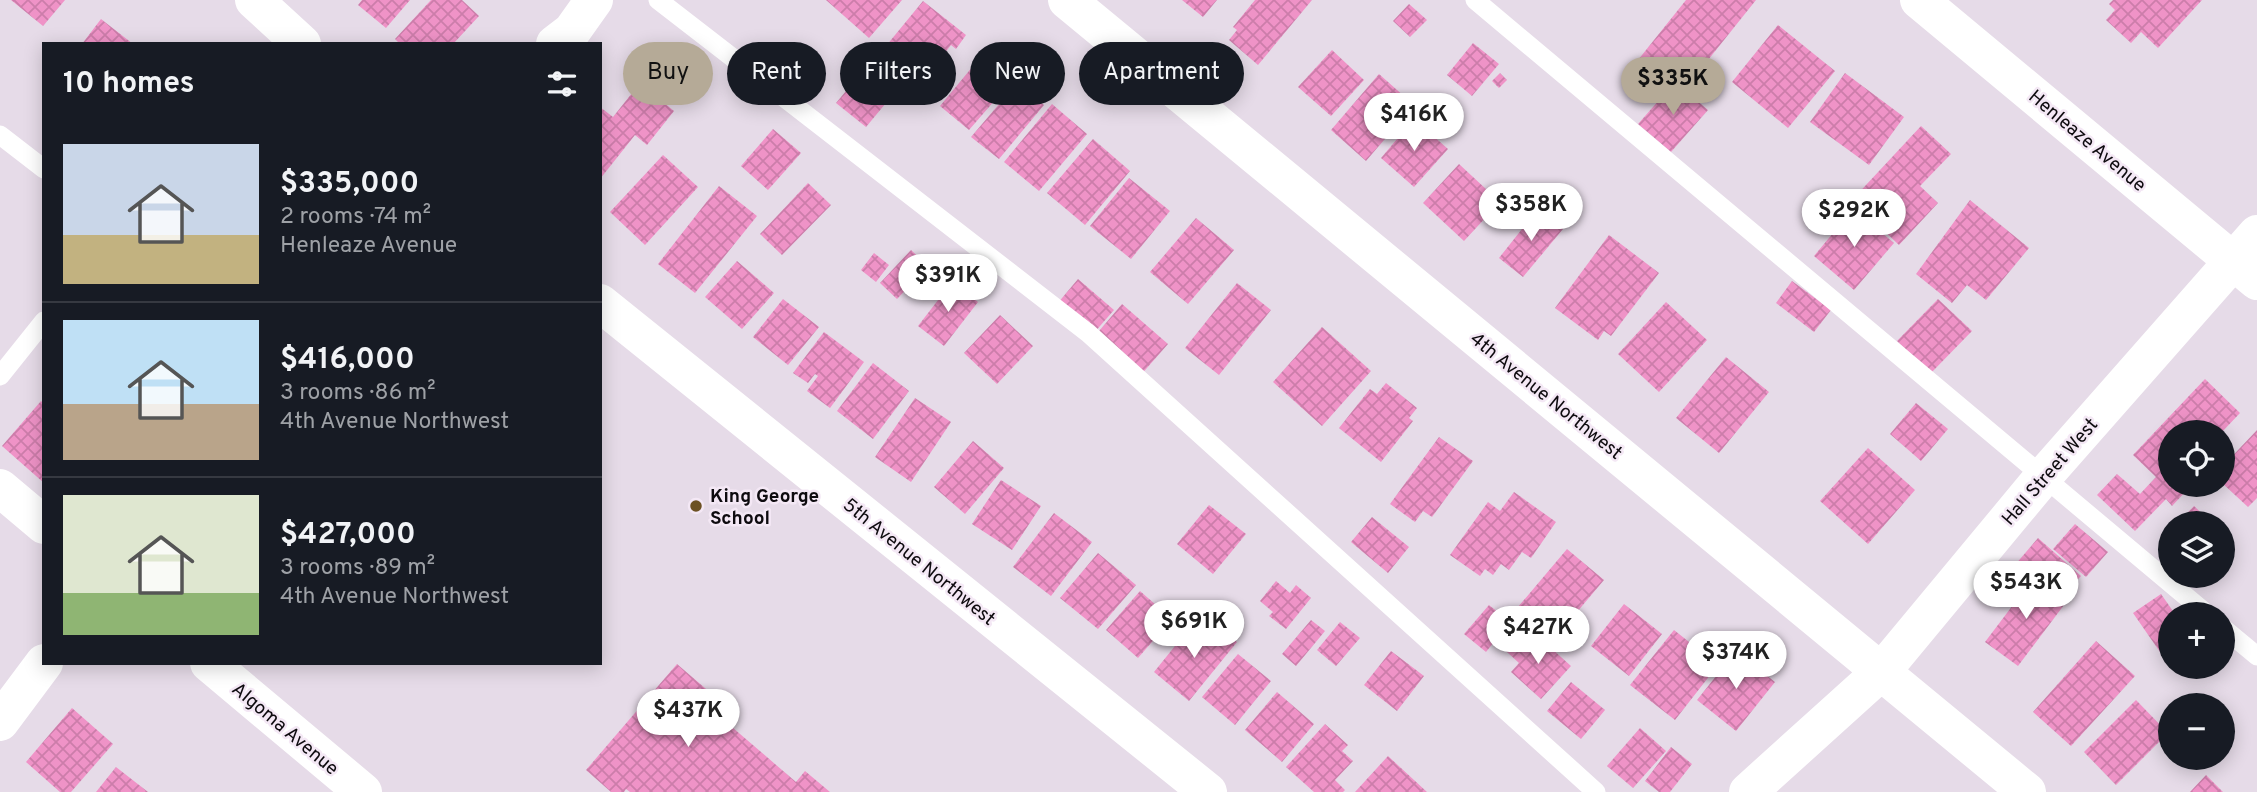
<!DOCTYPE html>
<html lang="en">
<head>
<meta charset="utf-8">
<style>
  body { margin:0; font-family:Overpass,sans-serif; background:#20242c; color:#f1f3f6; height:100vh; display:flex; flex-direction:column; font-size:26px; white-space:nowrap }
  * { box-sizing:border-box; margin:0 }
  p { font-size:23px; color:#9ea1a6 }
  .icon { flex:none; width:38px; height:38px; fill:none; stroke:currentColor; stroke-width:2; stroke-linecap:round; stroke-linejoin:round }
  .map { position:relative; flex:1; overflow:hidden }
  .drawer { position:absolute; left:42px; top:42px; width:560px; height:623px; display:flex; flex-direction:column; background:#171b24; border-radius:0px; box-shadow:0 4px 18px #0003 }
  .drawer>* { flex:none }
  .hud { position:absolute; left:623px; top:42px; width:665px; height:63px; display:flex; gap:14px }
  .fabs { position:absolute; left:2158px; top:420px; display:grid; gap:14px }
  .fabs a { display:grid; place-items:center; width:77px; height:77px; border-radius:50%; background:#171b24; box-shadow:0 4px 18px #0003; font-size:35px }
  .price { position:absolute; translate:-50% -60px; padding:0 16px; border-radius:24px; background:#fff; color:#222; font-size:23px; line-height:46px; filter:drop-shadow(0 2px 4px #0008) }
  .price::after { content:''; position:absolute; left:50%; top:42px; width:21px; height:16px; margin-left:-10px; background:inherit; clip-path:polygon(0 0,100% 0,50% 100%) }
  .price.current { background:#b5aa97; color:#111 }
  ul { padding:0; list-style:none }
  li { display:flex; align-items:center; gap:21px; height:175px; padding:0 21px }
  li+li { border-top:2px solid #363941 }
  li span { display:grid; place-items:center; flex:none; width:196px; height:140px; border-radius:0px; color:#555 }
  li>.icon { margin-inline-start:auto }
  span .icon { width:84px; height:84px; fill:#fffc; stroke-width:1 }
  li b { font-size:30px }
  h2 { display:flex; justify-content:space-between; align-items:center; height:84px; padding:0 21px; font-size:30px }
  .tag { padding:0 24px; border-radius:32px; background:#171b24; box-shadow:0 4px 18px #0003; font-size:24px; line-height:63px }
  .tag.current { background:#b5aa97; color:#111 }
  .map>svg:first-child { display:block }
  .building { fill:url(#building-cross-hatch) }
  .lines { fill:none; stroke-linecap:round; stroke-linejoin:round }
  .lane { stroke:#fff; stroke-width:19 }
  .street { stroke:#fff; stroke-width:38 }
  .secondary { stroke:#fff; stroke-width:38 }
  .poi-dot { fill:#6c5123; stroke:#f4e8f5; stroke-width:2.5 }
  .labels { text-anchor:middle; stroke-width:5; stroke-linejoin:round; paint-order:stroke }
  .street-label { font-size:19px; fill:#0e0b0f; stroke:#f4e8f5 }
  .poi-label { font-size:19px; font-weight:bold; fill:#0e0b0f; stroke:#f4e8f5; text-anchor:start }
</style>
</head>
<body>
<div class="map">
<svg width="2257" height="792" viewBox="0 0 2257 792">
  <defs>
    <pattern id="building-cross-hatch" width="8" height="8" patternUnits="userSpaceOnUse" patternTransform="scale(1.75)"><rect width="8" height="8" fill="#ef93c7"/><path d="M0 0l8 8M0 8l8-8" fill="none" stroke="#cc7daa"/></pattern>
  </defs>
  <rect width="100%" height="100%" fill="#e6dbe8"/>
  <path class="building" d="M11,0H65L43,26Z
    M362,0H410L386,28L358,5Z
    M431,0H462L479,16L453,44H400L395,39Z
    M826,0H902L869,38Z
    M1182,0H1217L1203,17Z
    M1255,0H1312L1258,65L1229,40L1237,30L1233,27Z
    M1686,0H1756L1688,85L1676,75L1664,90L1634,65Z
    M2113,0H2202L2158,48L2141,32L2131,43L2106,20L2115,10L2109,4Z
    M923,1L966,35L956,49L951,45L936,64L946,72L932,90L928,86L923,93L903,78L899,84L872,63Z
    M1409,4L1427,20L1410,37L1393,21Z
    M101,19L133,44H82Z
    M1778,25L1835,71L1788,128L1732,82Z
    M1473,43L1499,64L1472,96L1447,75Z
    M1332,50L1364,80L1331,116L1298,87Z
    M983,54L1001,69L997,74L1009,84L969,130L940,106Z
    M1500,73L1507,80L1499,88L1492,81Z
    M1845,73L1904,117L1869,165L1810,122Z
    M1379,74L1414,105L1366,161L1331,130Z
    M856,79L886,103L866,127L836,103Z
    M1675,82L1708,110L1671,152L1638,124Z
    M640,83L674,111L647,145L635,135L600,179V107L613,117Z
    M1017,83L1044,105L999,159L971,137Z
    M1052,104L1087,134L1039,191L1004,162Z
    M1414,119L1448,149L1414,187L1381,158Z
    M1921,126L1951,154L1920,186L1938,203L1899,245L1852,200Z
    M773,129L801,153L768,190L741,166Z
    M1093,139L1130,171L1085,225L1047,193Z
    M663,155L698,187L645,245L610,212Z
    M1459,164L1500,202L1464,241L1423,203Z
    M1129,178L1170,211L1131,259L1090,226Z
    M808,183L831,205L782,255L760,234Z
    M719,186L757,216L695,293L658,264Z
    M1970,200L2029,248L1986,300L1967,285L1952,303L1916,274Z
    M1538,209L1563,229L1523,277L1499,258Z
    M1853,209L1894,243L1854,290L1814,256Z
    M1196,218L1234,250L1188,304L1150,272Z
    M1609,235L1659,273L1611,336L1604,331L1598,340L1555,308Z
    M911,250L928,266L897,299L880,283Z
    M874,253L889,265L876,282L861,270Z
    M737,261L774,293L742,329L705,297Z
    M1078,279L1114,310L1093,334L1057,304Z
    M1792,281L1831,310L1814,332L1776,303Z
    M952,282L978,302L944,346L918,326Z
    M1237,283L1271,310L1219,375L1185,348Z
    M783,299L819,327L788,365L753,337Z
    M1938,299L1972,331L1931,373L1897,341Z
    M1666,302L1707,340L1659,392L1618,354Z
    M1122,304L1168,344L1139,377L1094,337Z
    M1000,315L1033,346L997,384L964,353Z
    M1322,327L1371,371L1322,426L1273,382Z
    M824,332L864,362L830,408L807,391L818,376L815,374L808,383L793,373Z
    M1726,357L1769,392L1719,453L1676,418Z
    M873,363L909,391L873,439L837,411Z
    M2205,379L2240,413L2222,432H2170V485H2182L2187,490L2172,506L2166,499L2135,531L2097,495L2117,474L2140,494L2156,477L2133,455Z
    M1386,383L1417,408L1409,418L1413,421L1381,462L1339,428L1370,389L1377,394Z
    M915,398L951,422L911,482L875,457Z
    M41,401L44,404V483L2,446Z
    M1916,403L1948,429L1921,461L1890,434Z
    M2257,430V498L2248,507L2222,483V467Z
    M1439,437L1473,461L1432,517L1423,511L1415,522L1390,504Z
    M973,441L1004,468L965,514L934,487Z
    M1868,448L1915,490L1868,544L1820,501Z
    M1001,480L1041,506L1012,550L972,524Z
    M1514,492L1556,522L1531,558L1522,552L1509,570L1501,564L1493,575L1485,569L1480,576L1450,555L1488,502L1500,511Z
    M1209,505L1246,534L1213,574L1177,544Z
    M2194,506L2212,523H2178Z
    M1054,513L1092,542L1051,596L1013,567Z
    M1372,517L1409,547L1388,573L1351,542Z
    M2075,524L2108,552L2086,577L2053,549Z
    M2038,538L2081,576L2067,591L2035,563L2012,589L2002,580Z
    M1567,549L1604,580L1555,638L1518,607Z
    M1098,553L1136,585L1098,629L1060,598Z
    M2035,576L2067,601L2018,666L1985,642Z
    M1276,581L1290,593L1296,585L1311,598L1286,629L1269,616L1273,612L1260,601Z
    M1140,591L1172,619L1138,658L1106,630Z
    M2161,594L2175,614H2170V645L2160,652L2133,613Z
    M1624,604L1662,634L1629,676L1591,646Z
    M1489,605L1510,622L1486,652L1464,634Z
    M1311,620L1325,631L1296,666L1282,654Z
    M1340,622L1360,638L1336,666L1317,650Z
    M1192,625L1208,638L1218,627L1237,642L1189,701L1154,672Z
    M1674,630L1718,665L1675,720L1630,685Z
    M1519,638L1532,650L1541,639L1571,666L1541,699L1511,672L1519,663L1506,651Z
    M2096,641L2135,676L2071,746L2033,712Z
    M1391,651L1424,676L1397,711L1364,685Z
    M1736,651L1775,682L1736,731L1697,700Z
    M1238,654L1271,681L1235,725L1202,697Z
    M677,664L720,701L712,710L796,782L805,771L830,792H630L626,789L624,792H611L586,770Z
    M1571,682L1605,710L1581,739L1547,711Z
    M1277,692L1314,724L1282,762L1245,730Z
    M2136,700L2168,733L2116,785L2084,752Z
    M72,708L113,744L71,792H60L26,762Z
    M1325,724L1348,745L1342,751L1353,761L1335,780L1345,790L1343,792H1314L1286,767Z
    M1640,728L1666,751L1633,788L1607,766Z
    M1671,747L1692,764L1670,792H1659L1645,781Z
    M1388,756L1427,792H1355Z
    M116,767L148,792H96Z
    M2206,775L2223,792H2190Z"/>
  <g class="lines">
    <path class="lane" d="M658,0L1088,333L1596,792
      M1475,0L2207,614
      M0,135L44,169
      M0,376L44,321
      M2222,627L2257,656"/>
    <path class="street" d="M254,0L302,44
      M1067,0L2027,792
      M1919,0L2257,281
      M600,303L1208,792
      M0,488L44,525
      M209,663L363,792
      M1748,792L1882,671L2043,477L2257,234"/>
    <path class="secondary" d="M555,44L572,31L594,0
      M0,722L44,663"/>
  </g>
  <circle class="poi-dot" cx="696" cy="506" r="7"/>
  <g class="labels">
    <g class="street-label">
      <text transform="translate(2088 140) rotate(40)" y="7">Henleaze Avenue</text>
      <text transform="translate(1547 395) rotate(39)" y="7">4th Avenue Northwest</text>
      <text transform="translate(2049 471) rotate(-49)" y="7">Hall Street West</text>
      <text transform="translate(920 561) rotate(39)" y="7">5th Avenue Northwest</text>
      <text transform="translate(286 728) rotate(40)" y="7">Algoma Avenue</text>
    </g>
    <g class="poi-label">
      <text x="710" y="502">King George<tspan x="710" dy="22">School</tspan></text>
    </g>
  </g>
</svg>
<div class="fabs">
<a><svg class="icon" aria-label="locate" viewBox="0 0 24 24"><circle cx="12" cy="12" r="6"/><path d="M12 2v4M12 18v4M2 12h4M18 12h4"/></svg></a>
<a><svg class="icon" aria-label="layers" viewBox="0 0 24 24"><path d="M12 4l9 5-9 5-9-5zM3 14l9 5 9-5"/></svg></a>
<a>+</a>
<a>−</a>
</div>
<b class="price current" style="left:1673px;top:117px">$335K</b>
<b class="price" style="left:1414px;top:153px">$416K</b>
<b class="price" style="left:1531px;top:243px">$358K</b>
<b class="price" style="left:1854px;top:249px">$292K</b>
<b class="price" style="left:948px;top:314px">$391K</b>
<b class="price" style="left:2026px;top:621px">$543K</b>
<b class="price" style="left:1194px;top:660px">$691K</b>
<b class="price" style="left:1538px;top:666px">$427K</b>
<b class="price" style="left:1736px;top:691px">$374K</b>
<b class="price" style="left:688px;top:749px">$437K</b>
<div class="hud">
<a class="tag current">Buy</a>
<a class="tag">Rent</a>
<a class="tag">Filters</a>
<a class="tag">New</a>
<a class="tag">Apartment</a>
</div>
<section class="drawer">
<h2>10 homes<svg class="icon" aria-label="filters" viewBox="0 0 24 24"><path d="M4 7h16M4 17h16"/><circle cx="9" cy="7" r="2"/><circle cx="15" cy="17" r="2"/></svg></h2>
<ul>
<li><span style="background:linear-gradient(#c9d6e8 65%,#c2b280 0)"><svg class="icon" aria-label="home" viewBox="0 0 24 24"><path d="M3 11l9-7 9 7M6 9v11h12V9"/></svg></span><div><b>$335,000</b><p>2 rooms · 74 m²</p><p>Henleaze Avenue</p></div></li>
<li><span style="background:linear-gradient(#bfe0f5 60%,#b9a48a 0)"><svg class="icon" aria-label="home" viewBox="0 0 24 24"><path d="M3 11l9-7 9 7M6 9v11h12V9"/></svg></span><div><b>$416,000</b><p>3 rooms · 86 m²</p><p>4th Avenue Northwest</p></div></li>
<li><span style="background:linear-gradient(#dfe7d0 70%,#8fb573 0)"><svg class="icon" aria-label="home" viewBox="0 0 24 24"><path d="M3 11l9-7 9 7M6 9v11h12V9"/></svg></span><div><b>$427,000</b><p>3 rooms · 89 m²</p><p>4th Avenue Northwest</p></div></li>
</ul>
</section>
</div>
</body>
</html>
